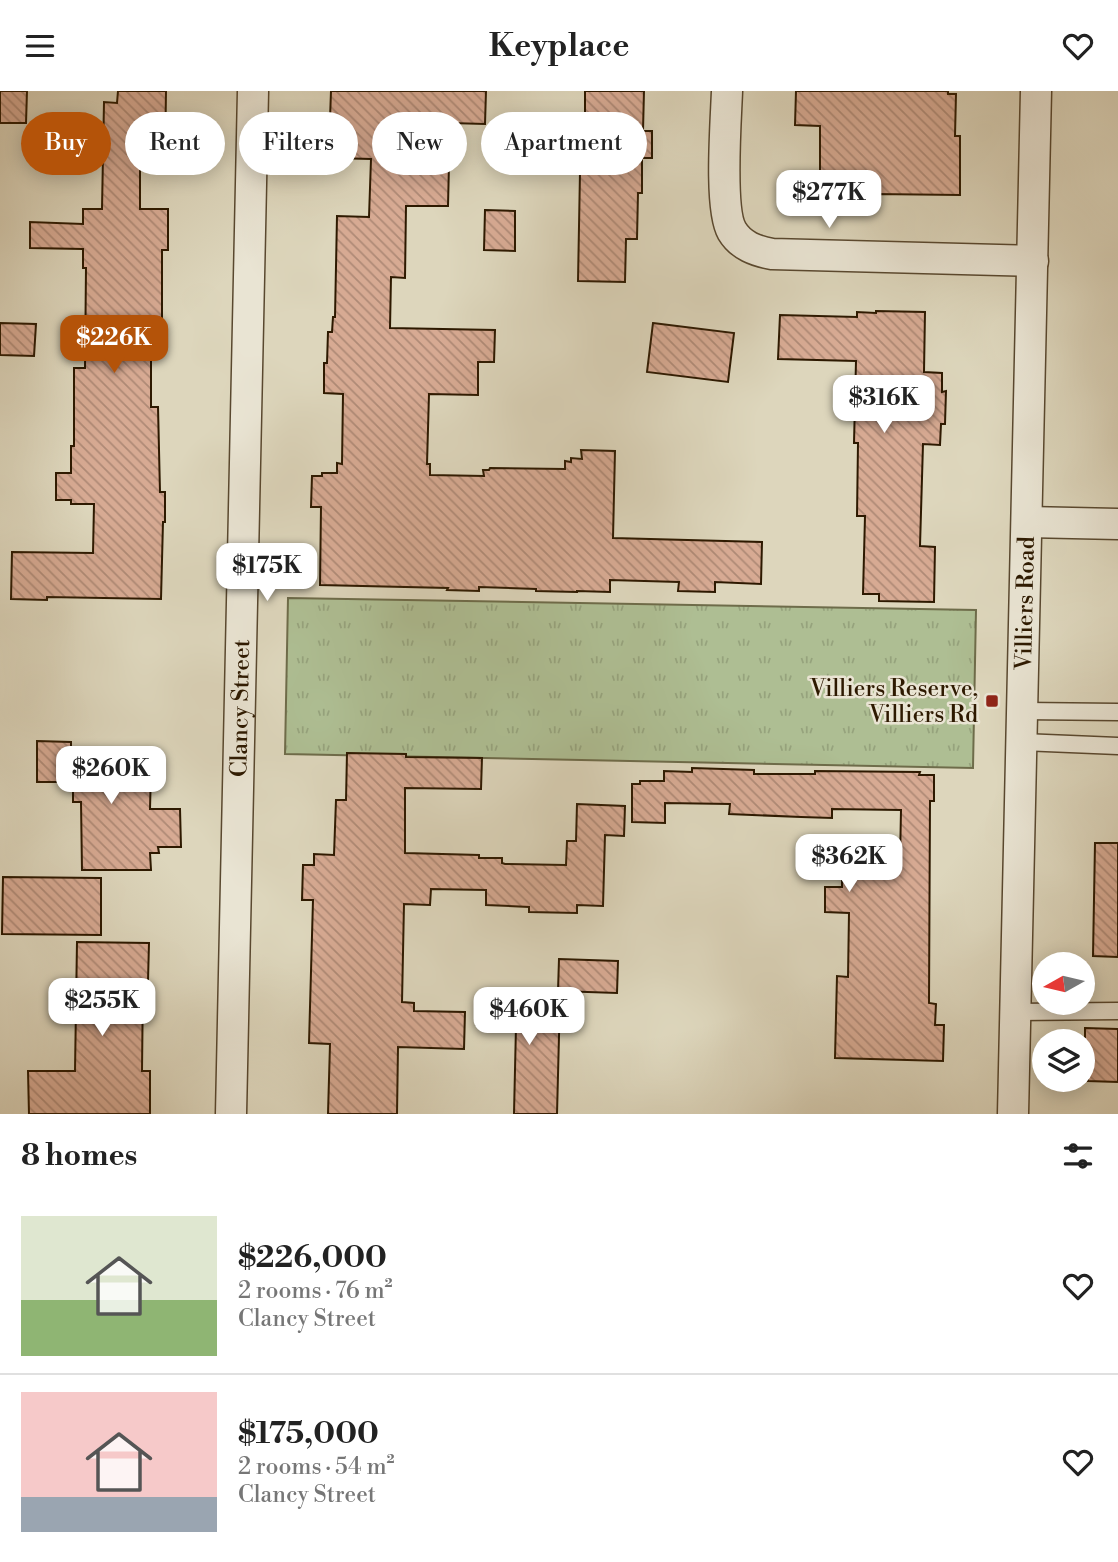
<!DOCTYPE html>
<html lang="en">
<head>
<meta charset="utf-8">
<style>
  body { margin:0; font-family:"Libre Bodoni",serif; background:#f2f2f2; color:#222; height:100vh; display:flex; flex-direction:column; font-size:26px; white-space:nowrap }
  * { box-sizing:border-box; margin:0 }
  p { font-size:23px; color:#767676 }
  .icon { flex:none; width:38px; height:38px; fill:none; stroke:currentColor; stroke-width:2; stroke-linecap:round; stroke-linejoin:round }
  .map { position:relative; height:1023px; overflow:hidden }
  .drawer { display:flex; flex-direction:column; background:#fff; flex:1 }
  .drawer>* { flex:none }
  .top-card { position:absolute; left:21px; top:21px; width:700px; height:63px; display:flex; gap:14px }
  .needle { width:46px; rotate:262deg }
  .fabs { position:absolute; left:1032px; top:861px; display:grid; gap:14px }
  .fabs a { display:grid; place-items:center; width:63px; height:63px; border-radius:50%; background:#fff; box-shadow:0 4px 18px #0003; font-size:35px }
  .price { position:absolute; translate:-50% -60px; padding:0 16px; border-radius:14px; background:#fff; color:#222; font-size:23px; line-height:46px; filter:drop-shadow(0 2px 4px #0008) }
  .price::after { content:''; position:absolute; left:50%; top:42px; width:21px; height:16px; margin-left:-10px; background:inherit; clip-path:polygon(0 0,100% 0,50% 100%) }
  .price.active { background:#b45309; color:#fff }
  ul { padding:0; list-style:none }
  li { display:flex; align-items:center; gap:21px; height:175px; padding:0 21px }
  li+li { border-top:2px solid #e0e0e0 }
  li span { display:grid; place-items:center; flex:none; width:196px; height:140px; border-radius:0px; color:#555 }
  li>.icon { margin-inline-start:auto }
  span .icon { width:84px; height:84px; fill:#fffc; stroke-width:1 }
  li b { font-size:30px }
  h2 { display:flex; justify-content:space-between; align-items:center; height:84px; padding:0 21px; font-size:30px }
  .tag { padding:0 24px; border-radius:32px; background:#fff; box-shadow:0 4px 18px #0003; font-size:24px; line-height:63px }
  .tag.active { background:#b45309; color:#fff }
  header { display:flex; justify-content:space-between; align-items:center; height:91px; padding:0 21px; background:#fff; font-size:32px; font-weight:700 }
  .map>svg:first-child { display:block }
  .park { fill:url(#park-tufts); stroke:#6e6c4a; stroke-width:2 }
  .building { fill:url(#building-back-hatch); stroke:#2d1900; stroke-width:2 }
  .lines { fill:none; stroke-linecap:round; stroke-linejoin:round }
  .service-casing { stroke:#59482f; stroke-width:19 }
  .minor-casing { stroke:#59482f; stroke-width:33 }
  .service { stroke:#e9e4d3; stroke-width:16 }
  .minor { stroke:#e9e4d3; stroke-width:30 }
  .poi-dot { fill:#8f2418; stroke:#e9e4d3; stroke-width:2.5 }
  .labels { text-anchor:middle; stroke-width:5; stroke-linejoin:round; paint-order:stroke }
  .street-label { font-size:23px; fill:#2d1900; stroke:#e9e4d3 }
  .poi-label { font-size:23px; fill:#2d1900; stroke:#e9e4d3; text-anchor:end }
</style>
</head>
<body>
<header><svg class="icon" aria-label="menu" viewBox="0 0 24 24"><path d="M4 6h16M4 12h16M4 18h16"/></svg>Keyplace<svg class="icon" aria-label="heart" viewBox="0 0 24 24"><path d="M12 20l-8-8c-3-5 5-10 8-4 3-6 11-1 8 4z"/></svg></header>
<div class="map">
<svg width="1118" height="1023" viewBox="0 0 1118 1023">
  <defs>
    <pattern id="park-tufts" width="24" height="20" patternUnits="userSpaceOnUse" patternTransform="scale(1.75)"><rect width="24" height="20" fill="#aebe93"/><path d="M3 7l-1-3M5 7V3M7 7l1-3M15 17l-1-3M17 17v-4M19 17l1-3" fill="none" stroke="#96a37d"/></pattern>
    <pattern id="building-back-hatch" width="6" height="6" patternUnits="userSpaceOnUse" patternTransform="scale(1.75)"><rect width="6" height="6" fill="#d7aa93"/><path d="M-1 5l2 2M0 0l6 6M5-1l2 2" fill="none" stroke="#af8a76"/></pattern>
  </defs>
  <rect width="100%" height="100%" fill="#ddd6bc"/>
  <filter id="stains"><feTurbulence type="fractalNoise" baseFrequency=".00286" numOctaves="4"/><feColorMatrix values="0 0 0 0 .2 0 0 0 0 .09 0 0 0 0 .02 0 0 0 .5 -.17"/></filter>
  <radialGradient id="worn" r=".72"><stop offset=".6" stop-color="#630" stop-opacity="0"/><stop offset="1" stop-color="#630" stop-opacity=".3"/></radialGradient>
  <path class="park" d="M288,507L976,519L973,677L285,663Z"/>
  <path class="building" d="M0,0H27L26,32H0Z
    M118,0H166L165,67H140V118H168V159H162V261H151V316H158L160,401H165V431H163L161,508L47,506V509L11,508L12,461L93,462L94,413H71V409H56V382H71V355H74V277H85L86,177H83V158L30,157V131L83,133V118H102L104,11L117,12Z
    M331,0H486L485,33L450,32L448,115H406L405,187L391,186L390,237L495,239L494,271H478V304L429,303L427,373H430V384L484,385L483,379H489L490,377L565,378V370L571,371V367L582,368L581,359L615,360L613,447L762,451L761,493L715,491V501L678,500L679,491L610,489V501L577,500V501L536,500V498L479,496V500L447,499L448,497L320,494L321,416H311L312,385H322V382H337V372L342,373L343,303L324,302V272H327L328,241H332L333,226H335L337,125L369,126L371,68L333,67V28H330Z
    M585,0H644L643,40H652V67H642V102H638L637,148H626L625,191L578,190L580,81H572V42H585Z
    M796,0H948V3H956L955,45H960V104L874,103L873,120L820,119V35L795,34Z
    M485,119L515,120V160L484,159Z
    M876,220L925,221L924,281L942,282V301L946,300L945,333H941L940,354L923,353L920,455L935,456L934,511L879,510V503H863L865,425H857L858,352H854L856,270L778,268L780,224L857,226V221L876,222Z
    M0,232L36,233L34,265L0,264Z
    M653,232L734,242L728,291L647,281Z
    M37,650L71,651V660L144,661V679H151L150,718H180L181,756H158L159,762H150L151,779H82L81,711H73V691H37Z
    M347,662L406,663V666L482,667L481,698L405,697V762L479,764V767H502V772L505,773L566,774L567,750H576L577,713L625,715L624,745L605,744L603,815L577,814V822L529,821V816L486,814V799L431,798L430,814L404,813L402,911L414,912V920L465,921L464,958L398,956L397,1023H328L330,953L309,952L313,809H302L303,774H314V763L334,764L336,709H346Z
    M692,677L754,679V683H815V680L920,681L919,684H934V710H930L929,912L936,913L935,934H944L943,970L835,967L837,885L848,886L849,822L825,821V796H842V769H900L901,719L832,718V727L801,726L729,723L730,713L665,712V732L632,731V693H640V690H664V680L692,681Z
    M1095,752H1118V866L1093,865Z
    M3,786L101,787V844L2,843Z
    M77,851L149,852L148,890H143L142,980H150V1023H29L28,980H75Z
    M559,868L618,870L617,902L558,900Z
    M477,904L560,906L557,1023H514L516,935L476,934Z
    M1085,937L1118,938V991L1088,990V961H1085Z"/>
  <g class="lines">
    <g class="service-casing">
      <path id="service" d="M1023,620L1118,621
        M1022,651L1118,655
        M1015,921L1118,920"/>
    </g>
    <g class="minor-casing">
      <g id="minor">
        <path d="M727,0C726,29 719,118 732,140C741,155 756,160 772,163L1033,170"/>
        <path d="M1027,431L1118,433"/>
        <path id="s1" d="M231,1023L253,0"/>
        <path id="s2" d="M1013,1023L1036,0"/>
      </g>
    </g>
    <use href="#service" class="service"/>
    <use href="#minor" class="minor"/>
  </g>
  <rect class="poi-dot" x="985" y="603" width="14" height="14" rx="3.5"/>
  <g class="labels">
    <g class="street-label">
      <text dy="8" stroke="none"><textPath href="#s2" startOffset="511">Villiers Road</textPath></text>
      <text dy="8" stroke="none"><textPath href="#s1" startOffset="406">Clancy Street</textPath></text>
    </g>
    <g class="poi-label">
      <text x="978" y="605">Villiers Reserve,<tspan x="978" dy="26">Villiers Rd</tspan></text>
    </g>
  </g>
  <rect width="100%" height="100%" filter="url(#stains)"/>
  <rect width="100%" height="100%" fill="url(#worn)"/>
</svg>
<div class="fabs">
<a><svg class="needle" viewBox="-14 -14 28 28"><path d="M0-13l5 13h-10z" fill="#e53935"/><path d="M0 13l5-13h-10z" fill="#767676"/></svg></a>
<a><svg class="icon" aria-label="layers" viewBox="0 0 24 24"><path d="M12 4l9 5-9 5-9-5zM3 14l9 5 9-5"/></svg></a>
</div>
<b class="price" style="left:829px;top:139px">$277K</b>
<b class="price active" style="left:114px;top:284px">$226K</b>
<b class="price" style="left:884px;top:344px">$316K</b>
<b class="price" style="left:267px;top:512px">$175K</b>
<b class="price" style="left:111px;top:715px">$260K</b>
<b class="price" style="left:849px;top:803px">$362K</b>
<b class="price" style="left:102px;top:947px">$255K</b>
<b class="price" style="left:529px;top:956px">$460K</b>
<div class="top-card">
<a class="tag active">Buy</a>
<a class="tag">Rent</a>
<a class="tag">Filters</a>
<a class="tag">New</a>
<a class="tag">Apartment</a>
</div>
</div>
<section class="drawer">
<h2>8 homes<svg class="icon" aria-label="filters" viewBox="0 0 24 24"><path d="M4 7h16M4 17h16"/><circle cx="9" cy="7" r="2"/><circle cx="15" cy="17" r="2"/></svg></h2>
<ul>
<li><span style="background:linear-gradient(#dfe7d0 60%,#8fb573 0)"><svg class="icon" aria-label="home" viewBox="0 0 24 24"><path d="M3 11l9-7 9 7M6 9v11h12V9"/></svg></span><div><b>$226,000</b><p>2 rooms · 76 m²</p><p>Clancy Street</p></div><svg class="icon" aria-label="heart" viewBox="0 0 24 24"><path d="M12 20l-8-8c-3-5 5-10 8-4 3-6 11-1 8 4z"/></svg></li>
<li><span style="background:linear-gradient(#f6c9c9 75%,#9aa5b1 0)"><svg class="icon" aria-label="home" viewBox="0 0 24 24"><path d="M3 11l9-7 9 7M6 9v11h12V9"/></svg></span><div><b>$175,000</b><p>2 rooms · 54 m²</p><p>Clancy Street</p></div><svg class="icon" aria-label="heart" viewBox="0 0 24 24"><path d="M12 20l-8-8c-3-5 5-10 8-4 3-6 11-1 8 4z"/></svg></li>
</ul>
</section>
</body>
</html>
